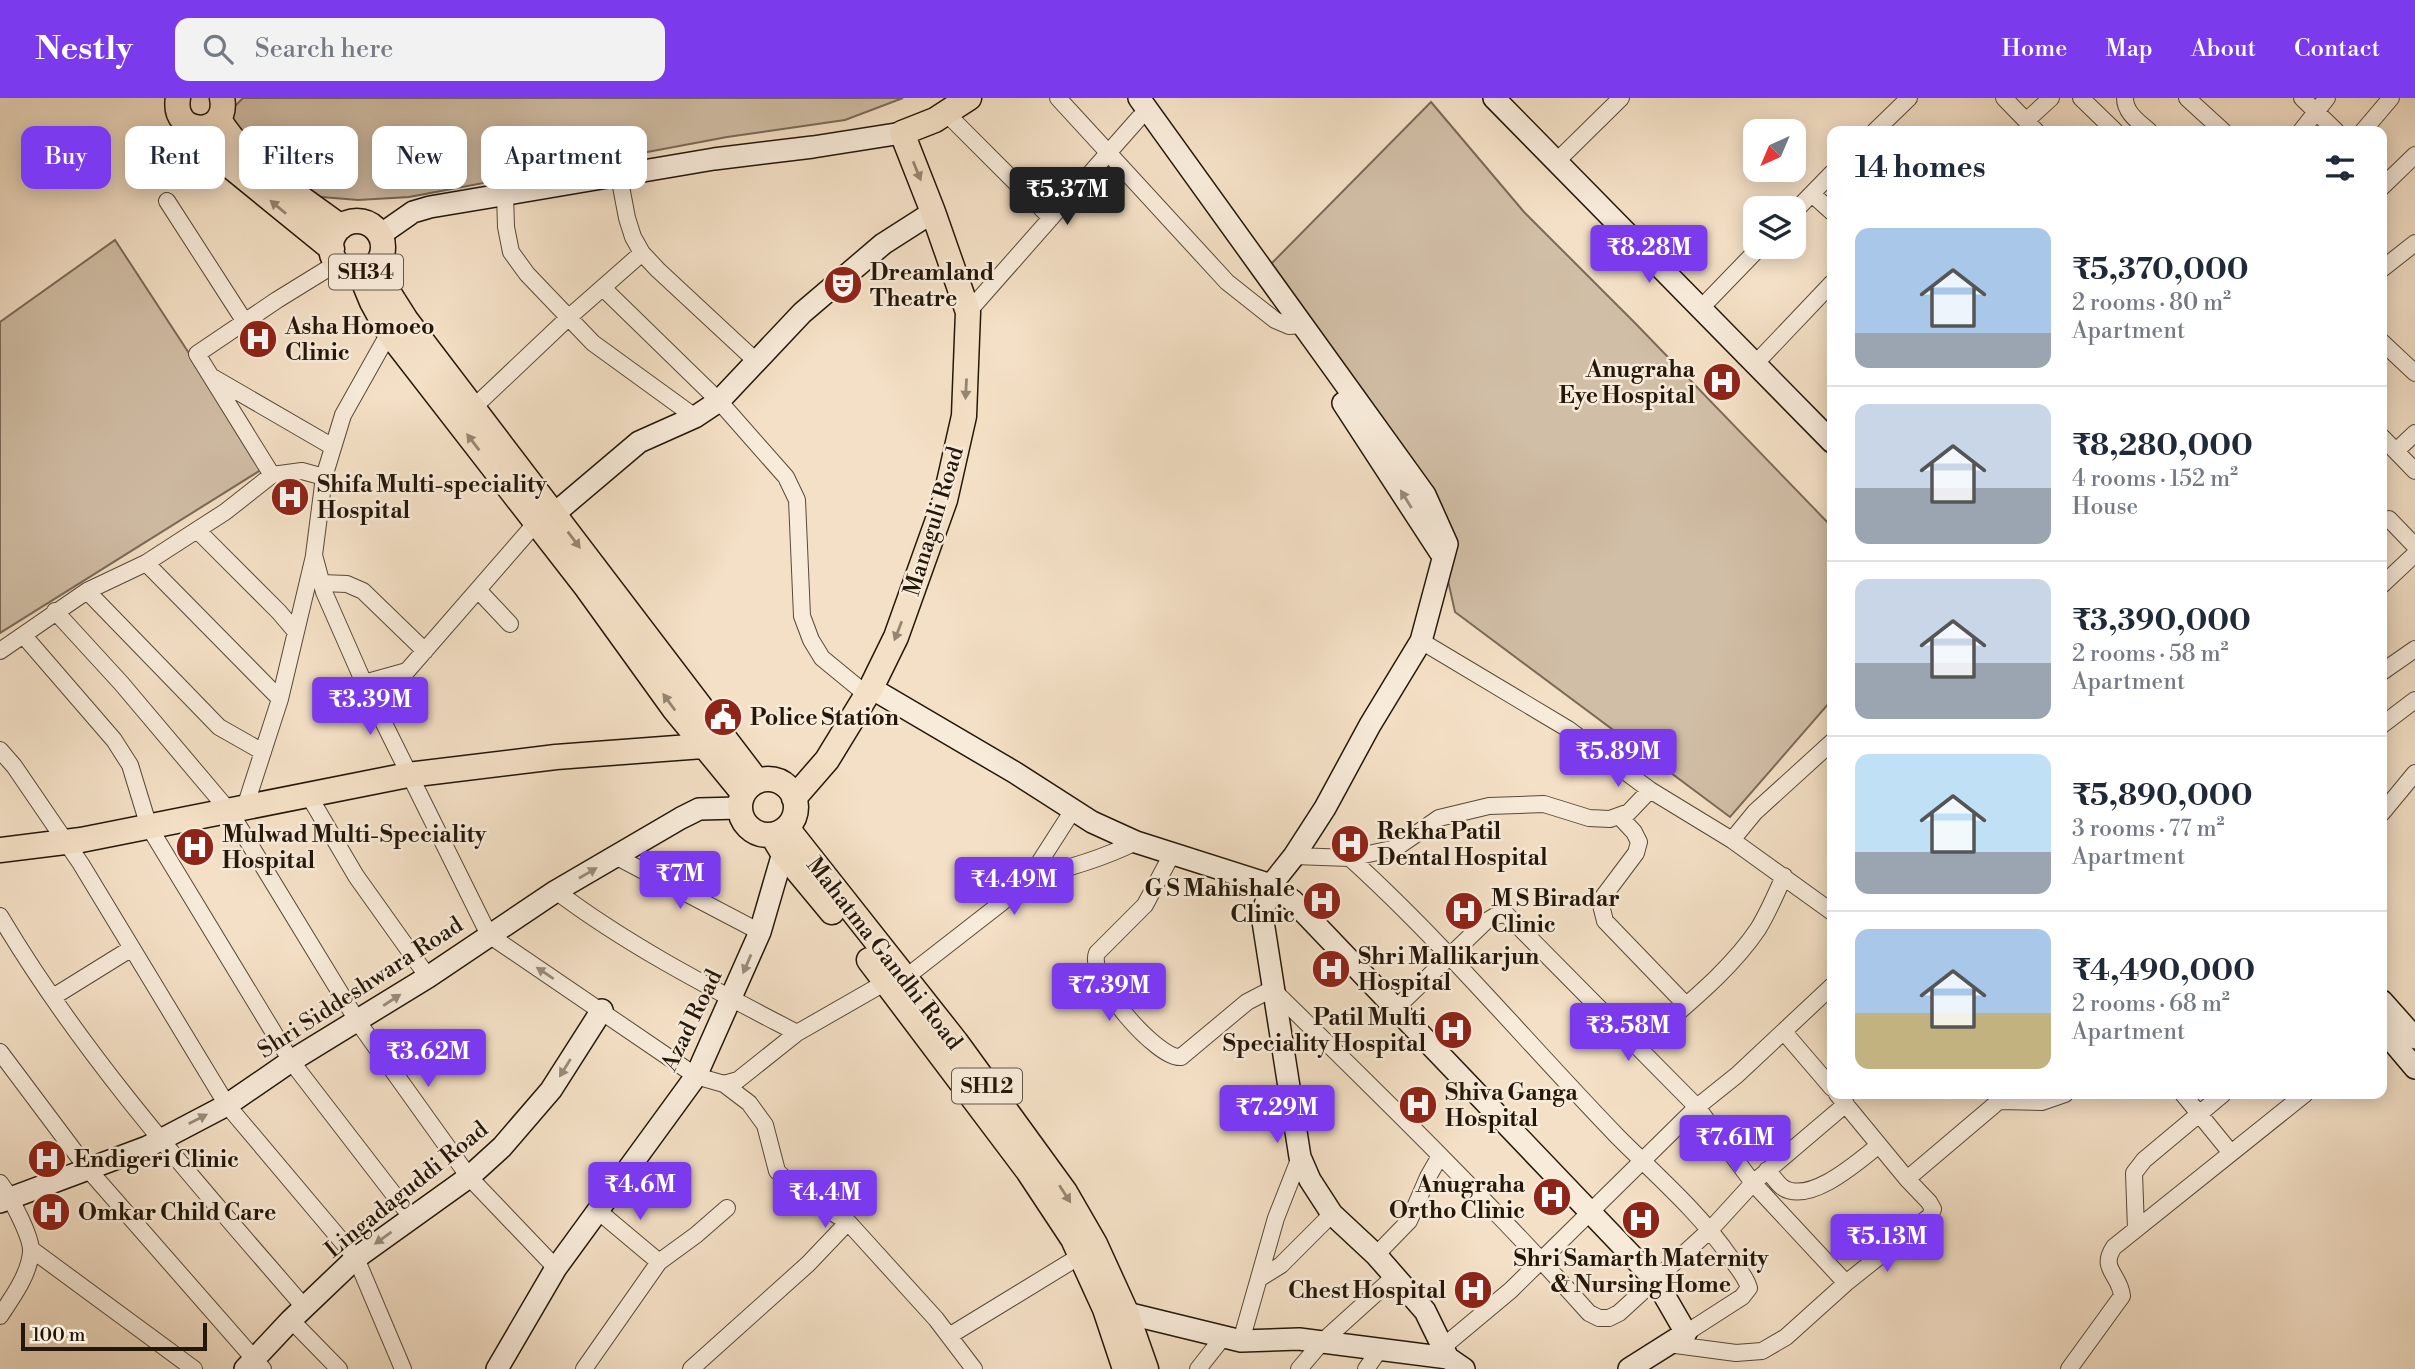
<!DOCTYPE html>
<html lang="en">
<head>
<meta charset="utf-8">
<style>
  body { margin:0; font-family:"Libre Bodoni",serif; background:#f2f2f3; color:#1f2937; height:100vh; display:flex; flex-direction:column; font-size:26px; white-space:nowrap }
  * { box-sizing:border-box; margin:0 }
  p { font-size:23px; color:#747a83 }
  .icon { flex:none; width:38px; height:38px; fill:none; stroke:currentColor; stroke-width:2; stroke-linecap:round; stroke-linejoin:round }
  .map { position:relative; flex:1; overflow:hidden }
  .panel { position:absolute; left:1827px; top:28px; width:560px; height:973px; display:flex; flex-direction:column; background:#fff; border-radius:14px; box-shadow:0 4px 18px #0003 }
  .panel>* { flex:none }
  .banner { position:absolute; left:21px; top:28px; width:665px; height:63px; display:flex; gap:14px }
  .needle { width:46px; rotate:224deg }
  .buttons { position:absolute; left:1743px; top:21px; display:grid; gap:14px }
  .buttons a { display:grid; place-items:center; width:63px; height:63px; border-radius:14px; background:#fff; box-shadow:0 4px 18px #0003; font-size:35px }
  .scale { position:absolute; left:21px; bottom:18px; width:186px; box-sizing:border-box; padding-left:7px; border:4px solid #241709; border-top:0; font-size:19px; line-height:24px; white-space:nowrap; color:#241709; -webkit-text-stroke:5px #f8ebda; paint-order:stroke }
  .price { position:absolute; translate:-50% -60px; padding:0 16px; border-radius:7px; background:#7c3aed; color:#fff; font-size:23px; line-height:46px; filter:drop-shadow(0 2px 4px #0008) }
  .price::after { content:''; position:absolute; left:50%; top:42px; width:21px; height:16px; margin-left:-10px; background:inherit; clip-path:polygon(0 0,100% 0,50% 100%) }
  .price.current { background:#222; color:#fff }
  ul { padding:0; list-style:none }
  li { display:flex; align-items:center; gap:21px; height:175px; padding:0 28px }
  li+li { border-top:2px solid #e0e1e3 }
  li span { display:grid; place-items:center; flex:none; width:196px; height:140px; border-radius:14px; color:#555 }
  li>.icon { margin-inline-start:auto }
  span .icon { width:84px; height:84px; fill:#fffc; stroke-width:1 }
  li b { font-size:30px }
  h2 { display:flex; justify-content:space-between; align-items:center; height:84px; padding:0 28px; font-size:30px }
  .tag { padding:0 24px; border-radius:14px; background:#fff; box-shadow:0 4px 18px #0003; font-size:24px; line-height:63px }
  .tag.current { background:#7c3aed; color:#fff }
  header { display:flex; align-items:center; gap:42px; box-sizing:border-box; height:98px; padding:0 35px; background:#7c3aed; color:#fff }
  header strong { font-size:33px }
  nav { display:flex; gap:38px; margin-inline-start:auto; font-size:24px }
  .search { width:490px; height:63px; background:#f2f2f3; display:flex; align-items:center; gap:18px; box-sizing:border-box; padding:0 24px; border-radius:14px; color:#747a83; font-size:26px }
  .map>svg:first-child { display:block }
  .green { fill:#d1bea6; stroke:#7a6a58; stroke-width:2 }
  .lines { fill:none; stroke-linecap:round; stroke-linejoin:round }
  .street-casing { stroke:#584938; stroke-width:18 }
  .secondary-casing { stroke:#241709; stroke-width:24 }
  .primary-casing { stroke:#241709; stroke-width:27 }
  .street { stroke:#f8ebda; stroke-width:16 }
  .secondary { stroke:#f8ebda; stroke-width:21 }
  .primary { stroke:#f4e0c6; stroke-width:24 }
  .oneway { fill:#968671 }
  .oneway2 { fill:#998c7c }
  .labels { text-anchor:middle; stroke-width:5; stroke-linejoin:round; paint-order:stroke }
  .shield { fill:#f8ebda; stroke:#645748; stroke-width:2 }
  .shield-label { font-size:21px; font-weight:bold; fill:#241709 }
  .poi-label { font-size:23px; font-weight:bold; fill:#241709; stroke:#f8ebda; text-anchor:start }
  .street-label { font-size:23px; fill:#241709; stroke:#f8ebda }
</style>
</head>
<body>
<header>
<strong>Nestly</strong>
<div class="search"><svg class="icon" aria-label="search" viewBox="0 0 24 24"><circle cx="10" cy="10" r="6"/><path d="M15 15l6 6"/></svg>Search here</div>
<nav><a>Home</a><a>Map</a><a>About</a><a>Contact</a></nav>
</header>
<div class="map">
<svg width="2415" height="1271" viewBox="0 0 2415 1271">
  <rect width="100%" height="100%" fill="#f4e0c6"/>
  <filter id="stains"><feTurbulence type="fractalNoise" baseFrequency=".00286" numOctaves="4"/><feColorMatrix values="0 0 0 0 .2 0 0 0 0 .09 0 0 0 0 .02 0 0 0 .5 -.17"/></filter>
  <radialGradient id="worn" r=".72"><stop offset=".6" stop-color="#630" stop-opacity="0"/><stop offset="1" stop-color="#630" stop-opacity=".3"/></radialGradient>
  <path class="green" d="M243,0H903L845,22L727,39L409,99L358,102L310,98L242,39L229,14Z
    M1431,4L1524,114L1636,226L1832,429V599L1830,604L1730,719L1455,514L1438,438L1267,170Z
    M115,142L264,370L0,535V224Z"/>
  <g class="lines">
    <g class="street-casing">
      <path id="street" d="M1058,0L1227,184L1275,222L1289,228L1305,227
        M2004,0L2036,33
        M2081,0L2115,33
        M2125,0C2125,15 2139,24 2149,33
        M2187,0L2223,33
        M2302,0L2336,33
        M946,15L1051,120
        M2026,23L2051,0
        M1875,33L1909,0
        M2301,33L2327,0
        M2363,33L2391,0
        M1557,63L1621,0
        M619,78L627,120L633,139L642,155L658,172L757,264
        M2382,89L2415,57
        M505,96L506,129L511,154L527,176L593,245L695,319
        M1812,96L1832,114
        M167,103L245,224
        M1794,114L1832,75
        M2382,171L2415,145
        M603,190L719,303L786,379L797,402L802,518L811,542L822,560L867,597
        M1701,210L1760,149
        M968,214L1139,20
        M389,235L343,317L324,379L314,457L324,494L364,585L489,837L696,978L724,986L749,1005L765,1027L777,1073L798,1094L848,1124L936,1221L974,1271
        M2382,244L2415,275
        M1755,266L1832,185
        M214,280L333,349
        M473,310L567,221L642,155
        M2382,339L2415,373
        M2396,353L2415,335
        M324,379L302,373L272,377L197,256L277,202L337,165
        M2389,421L2415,448
        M197,432L279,514L296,534
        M146,465L280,601
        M322,485L347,486L363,493L425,553
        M2382,487L2415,456
        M478,492L510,526
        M87,493L219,629L263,654
        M55,513L121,585L230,714L358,924L469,1079L556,1170
        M24,538L114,642L130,667L149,729L291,963L412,1120
        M1421,543L1568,631L1650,692L1732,742L1832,814
        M0,553L87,493L146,465L197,432L225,414L272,377
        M2382,574L2415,551
        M364,585L407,573L535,426
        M2382,627L2415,602
        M0,652L14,668L81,766L227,1007L356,1160L403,1271
        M309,698L356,778L428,879
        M245,709L280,601L314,458
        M2382,715L2415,675
        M1619,718L1634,734L1639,744L1636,755L1600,803L1605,823L1685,906
        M1732,742L1755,714L1832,644
        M1172,756L1145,807L1097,855C1086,880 1158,962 1181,959L1247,904L1272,891C1380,997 1488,1102 1589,1215L1599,1220H1609L1619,1215L1711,1131L1753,1085L1846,1006
        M1294,758L1350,760L1396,750L1439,720L1489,708L1544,706L1589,720L1610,721L1629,714L1650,692
        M617,759L760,834
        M1350,760C1446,847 1528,946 1618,1039C1657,1078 1699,1114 1730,1159C1737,1169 1746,1179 1749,1190L1742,1199L1686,1235
        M1030,779C1068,771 1101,761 1136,744
        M556,793C630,849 715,892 797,935
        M0,818C85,961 197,1085 305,1210
        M905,880L1000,806L1030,779L1073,712
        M53,899L132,850
        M1395,911L1485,824L1495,818L1506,816L1697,1009L1753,1085L1846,1185
        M1784,934L1832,990
        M1639,949C1679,912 1727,877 1758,831C1768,815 1776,796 1784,778
        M0,954L87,1070L263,1271
        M724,986L738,982L797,935L886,884
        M2183,996L2231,1055
        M1767,1072C1772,1077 1777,1085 1782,1089C1809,1108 1859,1063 1879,1047
        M1907,1081L1999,1003L2042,1004L2065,996
        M0,1085C10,1098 32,1139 31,1154C29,1177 12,1200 0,1218
        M597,1112L659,1164
        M2136,1131L2134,1075L2144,1062L2223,996
        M31,1151L194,1271
        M1376,1157L1409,1123L1428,1079L1440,1058
        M1260,1180L1281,1167L1332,1116
        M291,1222L339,1271
        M949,1238L1080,1158
        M1241,1243L1276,1120L1300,1059
        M1668,1246L1736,1255L1762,1253L1786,1239L1846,1185L1930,1118L1933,1111L1929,1104L1907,1081L1837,996
        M1444,1248L1511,1192L1697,1009L1737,977L1832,888
        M584,1271L659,1164L696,1137L727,1110
        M691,1271L808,1166L848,1124
        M1198,1271L1224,1238
        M1299,1271L1322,1244L1395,1178
        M1366,1271L1380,1251
        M2069,1271L2122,1198C2120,1176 2099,1171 2114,1149L2305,996"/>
    </g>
    <g class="secondary-casing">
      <path id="secondary" d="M1139,0L1425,397L1447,446L1421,543L1370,627L1325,710L1294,758L1271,787L1262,817L1300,1059L1310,1082L1332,1116L1376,1157L1425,1213L1448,1260
        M1494,0L1832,344
        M380,137L413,114L430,109L714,61L813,49L902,35
        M1343,305L1440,454
        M554,416L639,344L695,319L719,303L802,215L883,146L933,114
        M871,590L1014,674L1092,724L1136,744L1271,787L1293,803L1656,1183L1686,1235L1629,1271
        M2382,903L2415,940
        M2382,931L2415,970
        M0,1104L147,1049L227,1007L291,963L428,879L556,793L681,720L699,711L740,710
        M1114,1212L1241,1243L1299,1241L1448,1260L1464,1271
        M245,1271L291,1222L356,1160L469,1079L502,1049L551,992L602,912
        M497,1271L556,1170L696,978L760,834L783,755"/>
    </g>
    <g class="primary-casing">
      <path id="primary" d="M178,0C171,40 230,39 222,0
        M219,21C242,62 303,101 341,129
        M195,30L219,59L332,151
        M331 149a26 26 0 1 1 52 0a26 26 0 1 1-52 0Z
        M373,170L406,222L757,683
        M360,175L372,204L389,235L587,490L675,612L743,695
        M740 709a28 28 0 1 1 56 0a28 28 0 1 1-56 0Z
        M794,700L827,662L871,590L896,539L945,402L964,318L968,214L933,114L902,35L935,22L969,0
        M787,730L956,944L1065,1094L1095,1146L1126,1214L1146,1271
        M772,737L783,755L832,814
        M0,752L81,742L408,677L556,659L703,648
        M869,862L1028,1073L1073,1141L1105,1211L1125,1271"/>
    </g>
    <use href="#street" class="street"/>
    <use href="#secondary" class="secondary"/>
    <use href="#primary" class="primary"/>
  </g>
  <defs><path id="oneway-solid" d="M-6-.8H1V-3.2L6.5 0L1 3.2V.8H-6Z" transform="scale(1.75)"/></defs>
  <g class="oneway">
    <use href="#oneway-solid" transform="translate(917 73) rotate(68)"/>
    <use href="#oneway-solid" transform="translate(278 109) rotate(-140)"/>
    <use href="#oneway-solid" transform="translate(966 291) rotate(93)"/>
    <use href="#oneway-solid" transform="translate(473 344) rotate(-127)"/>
    <use href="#oneway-solid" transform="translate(574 442) rotate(53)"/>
    <use href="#oneway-solid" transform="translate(898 533) rotate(111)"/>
    <use href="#oneway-solid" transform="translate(669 604) rotate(-126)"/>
    <use href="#oneway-solid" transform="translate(1065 1096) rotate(57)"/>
  </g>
  <g class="oneway2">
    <use href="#oneway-solid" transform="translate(1406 401) rotate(-122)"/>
    <use href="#oneway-solid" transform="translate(588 775) rotate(-30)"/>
    <use href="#oneway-solid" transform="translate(747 866) rotate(113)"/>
    <use href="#oneway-solid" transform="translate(545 875) rotate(-146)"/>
    <use href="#oneway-solid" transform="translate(392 902) rotate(-33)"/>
    <use href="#oneway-solid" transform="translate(565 970) rotate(122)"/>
    <use href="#oneway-solid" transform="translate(198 1021) rotate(-27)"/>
    <use href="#oneway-solid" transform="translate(383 1140) rotate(144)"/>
  </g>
  <defs>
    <g id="theatre-disc" transform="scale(2.0125)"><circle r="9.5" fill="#8f2418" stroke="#f8ebda"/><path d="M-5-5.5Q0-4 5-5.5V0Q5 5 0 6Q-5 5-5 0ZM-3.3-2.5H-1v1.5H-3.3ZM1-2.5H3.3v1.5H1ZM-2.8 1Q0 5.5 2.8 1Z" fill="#fff"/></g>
    <g id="hospital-disc" transform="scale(2.0125)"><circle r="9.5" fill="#8f2418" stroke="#f8ebda"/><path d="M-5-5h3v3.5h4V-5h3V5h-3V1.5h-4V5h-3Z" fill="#fff"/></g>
    <g id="civic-disc" transform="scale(2.0125)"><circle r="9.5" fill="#8f2418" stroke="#f8ebda"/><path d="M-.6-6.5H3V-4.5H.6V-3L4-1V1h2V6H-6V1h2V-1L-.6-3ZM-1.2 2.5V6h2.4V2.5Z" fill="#fff"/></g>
  </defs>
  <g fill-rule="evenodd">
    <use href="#theatre-disc" x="843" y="187"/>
    <use href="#hospital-disc" x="258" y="241"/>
    <use href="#hospital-disc" x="1722" y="284"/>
    <use href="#hospital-disc" x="290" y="399"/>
    <use href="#civic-disc" x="723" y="619"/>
    <use href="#hospital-disc" x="1350" y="746"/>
    <use href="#hospital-disc" x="195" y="749"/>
    <use href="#hospital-disc" x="1322" y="803"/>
    <use href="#hospital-disc" x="1464" y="813"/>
    <use href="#hospital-disc" x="1331" y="871"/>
    <use href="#hospital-disc" x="1453" y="932"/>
    <use href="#hospital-disc" x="1418" y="1007"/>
    <use href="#hospital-disc" x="47" y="1061"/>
    <use href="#hospital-disc" x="1552" y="1099"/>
    <use href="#hospital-disc" x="51" y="1114"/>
    <use href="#hospital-disc" x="1641" y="1122"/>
    <use href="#hospital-disc" x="1473" y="1192"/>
  </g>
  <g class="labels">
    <g class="shield">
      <rect x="329" y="156.5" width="74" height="35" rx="5"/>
      <rect x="952" y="970.5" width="70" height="35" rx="5"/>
    </g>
    <g class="shield-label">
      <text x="366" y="181">SH34</text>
      <text x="987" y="995">SH12</text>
    </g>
    <g class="poi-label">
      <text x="870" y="182">Dreamland<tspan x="870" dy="26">Theatre</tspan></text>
      <text x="285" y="236">Asha Homoeo<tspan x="285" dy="26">Clinic</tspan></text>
      <text x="1695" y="279" text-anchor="end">Anugraha<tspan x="1695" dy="26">Eye Hospital</tspan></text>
      <text x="317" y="394">Shifa Multi-speciality<tspan x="317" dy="26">Hospital</tspan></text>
      <text x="750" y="627">Police Station</text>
      <text x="1377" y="741">Rekha Patil<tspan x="1377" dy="26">Dental Hospital</tspan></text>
      <text x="222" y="744">Mulwad Multi-Speciality<tspan x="222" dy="26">Hospital</tspan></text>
      <text x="1295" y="798" text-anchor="end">G S Mahishale<tspan x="1295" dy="26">Clinic</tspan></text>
      <text x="1491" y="808">M S Biradar<tspan x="1491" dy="26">Clinic</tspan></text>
      <text x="1358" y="866">Shri Mallikarjun<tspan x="1358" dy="26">Hospital</tspan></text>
      <text x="1426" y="927" text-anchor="end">Patil Multi<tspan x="1426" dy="26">Speciality Hospital</tspan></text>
      <text x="1445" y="1002">Shiva Ganga<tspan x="1445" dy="26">Hospital</tspan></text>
      <text x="74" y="1069">Endigeri Clinic</text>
      <text x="1525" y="1094" text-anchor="end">Anugraha<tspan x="1525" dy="26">Ortho Clinic</tspan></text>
      <text x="78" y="1122">Omkar Child Care</text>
      <text x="1641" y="1168" text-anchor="middle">Shri Samarth Maternity<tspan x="1641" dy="26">&amp; Nursing Home</tspan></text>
      <text x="1446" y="1200" text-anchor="end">Chest Hospital</text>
    </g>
    <g class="street-label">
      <text transform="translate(933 423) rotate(-73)" y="8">Managuli Road</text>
      <text transform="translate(885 855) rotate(52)" y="8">Mahatma Gandhi Road</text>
      <text transform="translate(360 889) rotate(-33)" y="8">Shri Siddeshwara Road</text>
      <text transform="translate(691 922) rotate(-64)" y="8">Azad Road</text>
      <text transform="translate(406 1091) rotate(-39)" y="8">Lingadaguddi Road</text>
    </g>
  </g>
  <rect width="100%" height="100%" filter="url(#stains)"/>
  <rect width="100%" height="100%" fill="url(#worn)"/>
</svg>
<div class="buttons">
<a><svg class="needle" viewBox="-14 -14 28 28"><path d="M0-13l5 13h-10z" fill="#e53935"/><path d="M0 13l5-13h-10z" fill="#747a83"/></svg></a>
<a><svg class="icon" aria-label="layers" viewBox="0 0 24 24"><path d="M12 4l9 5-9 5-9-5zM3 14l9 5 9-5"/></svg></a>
</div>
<div class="scale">100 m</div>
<b class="price current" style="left:1067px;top:129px">₹5.37M</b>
<b class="price" style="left:1649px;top:187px">₹8.28M</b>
<b class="price" style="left:370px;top:639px">₹3.39M</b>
<b class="price" style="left:1618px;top:691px">₹5.89M</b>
<b class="price" style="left:680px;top:813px">₹7M</b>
<b class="price" style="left:1014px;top:819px">₹4.49M</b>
<b class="price" style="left:1109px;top:925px">₹7.39M</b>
<b class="price" style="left:1628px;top:965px">₹3.58M</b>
<b class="price" style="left:428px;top:991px">₹3.62M</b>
<b class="price" style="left:1277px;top:1047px">₹7.29M</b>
<b class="price" style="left:1735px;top:1077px">₹7.61M</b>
<b class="price" style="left:640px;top:1124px">₹4.6M</b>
<b class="price" style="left:825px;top:1132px">₹4.4M</b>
<b class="price" style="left:1887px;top:1176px">₹5.13M</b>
<div class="banner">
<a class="tag current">Buy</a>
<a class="tag">Rent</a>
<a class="tag">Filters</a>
<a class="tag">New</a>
<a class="tag">Apartment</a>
</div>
<section class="panel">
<h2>14 homes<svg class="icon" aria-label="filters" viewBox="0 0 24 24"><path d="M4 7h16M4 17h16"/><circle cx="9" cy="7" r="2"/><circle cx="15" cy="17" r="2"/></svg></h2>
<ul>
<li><span style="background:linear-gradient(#a9c7e8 75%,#9aa5b1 0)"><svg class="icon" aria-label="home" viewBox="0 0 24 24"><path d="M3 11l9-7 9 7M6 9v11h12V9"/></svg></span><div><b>₹5,370,000</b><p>2 rooms · 80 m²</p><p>Apartment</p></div></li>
<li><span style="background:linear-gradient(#c9d6e8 60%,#9aa5b1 0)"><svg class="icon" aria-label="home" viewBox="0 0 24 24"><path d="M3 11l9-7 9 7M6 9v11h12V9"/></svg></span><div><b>₹8,280,000</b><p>4 rooms · 152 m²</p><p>House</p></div></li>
<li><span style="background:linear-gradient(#c9d6e8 60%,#9aa5b1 0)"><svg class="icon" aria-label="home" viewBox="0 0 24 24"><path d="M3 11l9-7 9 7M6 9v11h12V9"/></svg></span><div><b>₹3,390,000</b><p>2 rooms · 58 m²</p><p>Apartment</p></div></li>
<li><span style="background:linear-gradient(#bfe0f5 70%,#9aa5b1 0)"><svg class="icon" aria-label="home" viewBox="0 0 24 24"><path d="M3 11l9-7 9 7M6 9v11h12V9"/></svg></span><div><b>₹5,890,000</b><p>3 rooms · 77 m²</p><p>Apartment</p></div></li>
<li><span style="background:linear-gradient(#a9c7e8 60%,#c2b280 0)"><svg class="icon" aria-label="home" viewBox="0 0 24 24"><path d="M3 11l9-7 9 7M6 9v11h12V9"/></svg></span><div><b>₹4,490,000</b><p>2 rooms · 68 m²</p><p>Apartment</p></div></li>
</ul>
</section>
</div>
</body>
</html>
